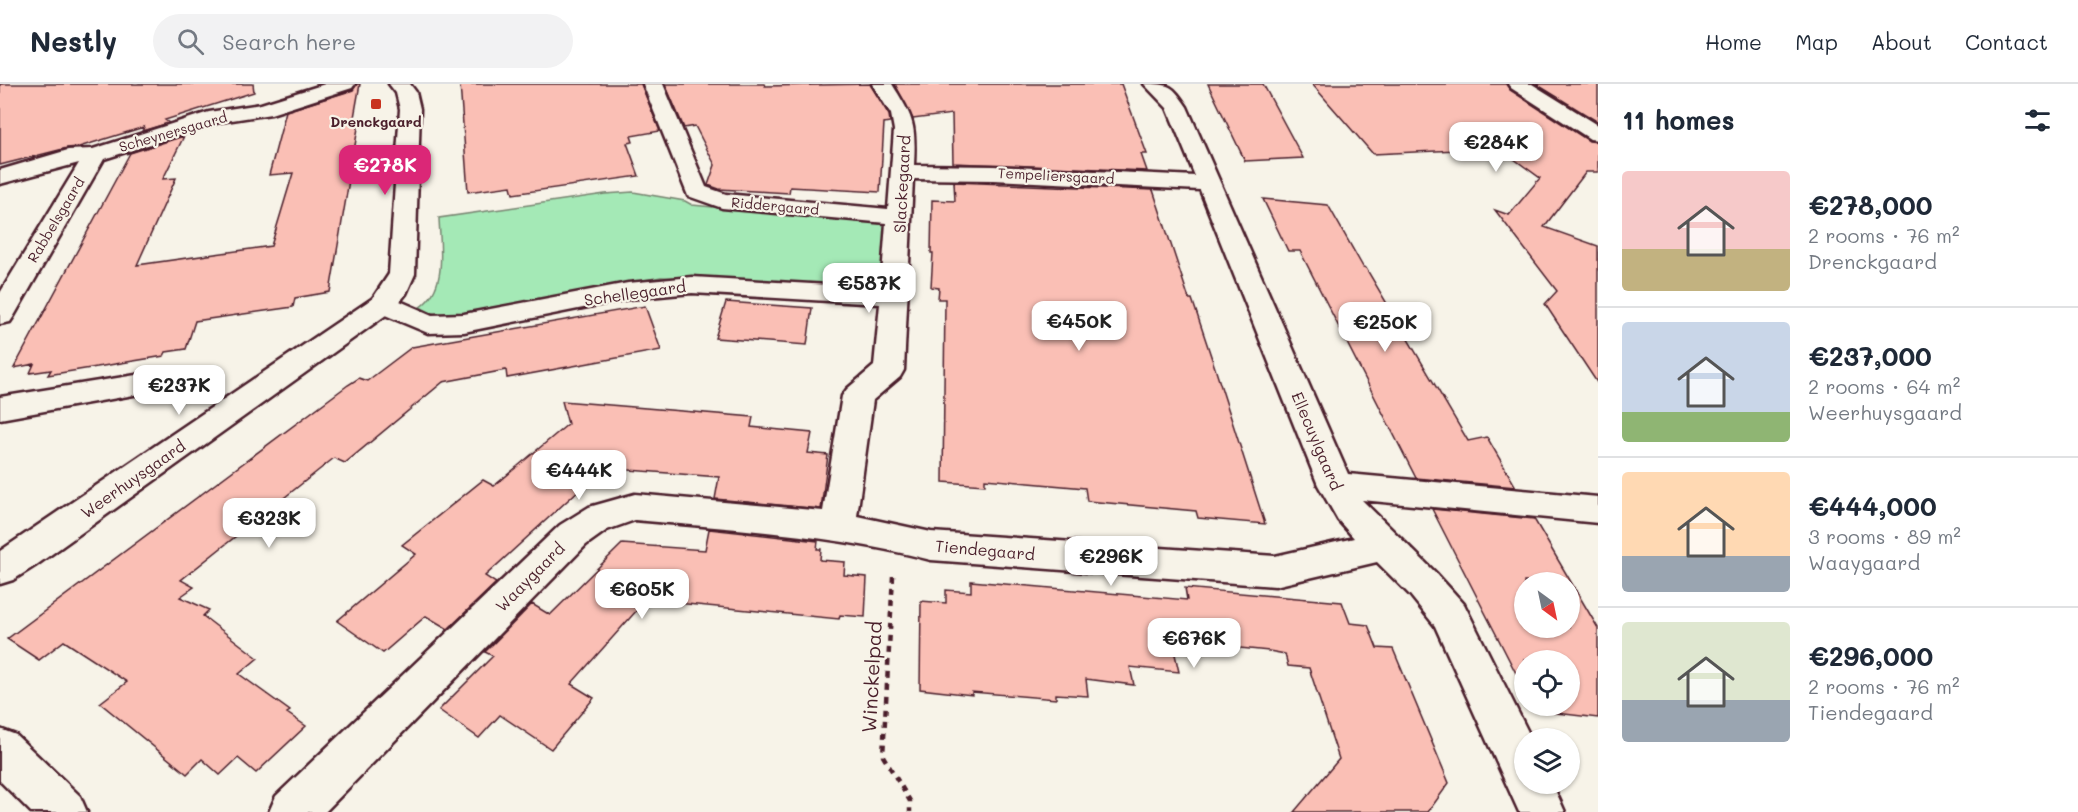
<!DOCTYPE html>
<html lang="en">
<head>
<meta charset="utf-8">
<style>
  body { margin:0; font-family:Mali,sans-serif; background:#f2f2f3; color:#1f2937; height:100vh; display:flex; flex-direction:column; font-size:22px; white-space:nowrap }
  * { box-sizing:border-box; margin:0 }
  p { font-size:20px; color:#747a83 }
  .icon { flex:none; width:33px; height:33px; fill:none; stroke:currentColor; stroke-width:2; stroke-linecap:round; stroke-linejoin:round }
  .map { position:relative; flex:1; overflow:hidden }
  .details { display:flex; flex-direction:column; background:#fff; width:480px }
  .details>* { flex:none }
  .needle { width:39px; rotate:147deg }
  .buttons { position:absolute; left:1514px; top:488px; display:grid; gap:12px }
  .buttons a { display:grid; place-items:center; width:66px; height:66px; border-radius:50%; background:#fff; box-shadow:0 2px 4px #0004; font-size:30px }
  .price { position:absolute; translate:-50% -51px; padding:0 14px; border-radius:12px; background:#fff; color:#222; font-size:20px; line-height:39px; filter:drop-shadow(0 2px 3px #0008) }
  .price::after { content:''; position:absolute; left:50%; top:36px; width:18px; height:14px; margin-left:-9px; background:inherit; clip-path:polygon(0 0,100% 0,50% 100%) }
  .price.selected { background:#db2777; color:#fff }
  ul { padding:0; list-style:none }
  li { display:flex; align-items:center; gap:18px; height:150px; padding:0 24px }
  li+li { border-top:2px solid #e0e1e3 }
  li span { display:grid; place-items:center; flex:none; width:168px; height:120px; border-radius:6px; color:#555 }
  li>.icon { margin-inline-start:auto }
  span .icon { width:72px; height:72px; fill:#fffc; stroke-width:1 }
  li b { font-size:26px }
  h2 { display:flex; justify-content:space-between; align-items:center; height:72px; padding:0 24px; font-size:26px }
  header { display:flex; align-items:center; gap:36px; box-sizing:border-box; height:84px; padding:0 30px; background:#fff; border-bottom:2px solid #e0e1e3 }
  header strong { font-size:28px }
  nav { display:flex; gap:33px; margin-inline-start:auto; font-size:21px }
  .search { width:420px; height:54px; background:#f2f2f3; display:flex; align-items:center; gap:15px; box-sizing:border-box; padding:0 21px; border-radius:33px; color:#747a83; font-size:22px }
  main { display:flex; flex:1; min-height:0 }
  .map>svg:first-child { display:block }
  .green { fill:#a4e9b6; stroke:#778470; stroke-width:1.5 }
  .building { fill:#fabfb5; stroke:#4a1f2b; stroke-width:1.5; fill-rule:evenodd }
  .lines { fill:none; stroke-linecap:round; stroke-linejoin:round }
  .minor-casing { stroke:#4a1f2b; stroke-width:5 }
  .tertiary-casing { stroke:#4a1f2b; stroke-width:5 }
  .path { stroke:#4a1f2b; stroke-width:4.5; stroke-dasharray:6 6; stroke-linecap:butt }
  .minor { fill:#f7f3e8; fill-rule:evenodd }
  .tertiary { fill:#f7f3e8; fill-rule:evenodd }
  .poi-dot { fill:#c8321e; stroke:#f7f3e8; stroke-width:2 }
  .labels { text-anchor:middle; stroke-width:4.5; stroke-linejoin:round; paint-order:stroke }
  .far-poi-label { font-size:14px; font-weight:bold; fill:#4a1f2b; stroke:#f7f3e8 }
  .far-street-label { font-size:14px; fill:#4a1f2b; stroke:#f7f3e8 }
  .street-label { font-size:16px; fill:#4a1f2b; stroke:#f7f3e8 }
  .near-street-label { font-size:20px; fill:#4a1f2b; stroke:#f7f3e8 }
</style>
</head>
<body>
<header>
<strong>Nestly</strong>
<div class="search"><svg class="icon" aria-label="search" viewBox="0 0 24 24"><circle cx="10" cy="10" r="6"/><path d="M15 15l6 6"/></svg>Search here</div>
<nav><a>Home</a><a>Map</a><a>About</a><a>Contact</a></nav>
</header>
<main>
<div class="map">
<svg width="1598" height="728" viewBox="0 0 1598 728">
  <rect width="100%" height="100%" fill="#f7f3e8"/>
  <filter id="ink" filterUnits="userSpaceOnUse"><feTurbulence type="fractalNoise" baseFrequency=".0167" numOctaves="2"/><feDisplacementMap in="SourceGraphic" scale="12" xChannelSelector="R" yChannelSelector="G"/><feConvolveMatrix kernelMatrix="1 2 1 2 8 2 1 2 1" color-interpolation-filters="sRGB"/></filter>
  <g filter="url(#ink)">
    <path class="green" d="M633,108L685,117L692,121L889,140L880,203L661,193L446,232L431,229L420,223C448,204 440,163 439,134L605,110Z"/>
    <path class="building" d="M0,0H253L254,8L165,36L169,39L142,47L144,43L79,63L67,64L0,81Z
      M357,0H360L353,39L359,38L330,208L295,214L293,223L195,237L186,265L166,268L164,272L48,291L51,286L30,289L34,280L14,284L130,69L184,52L163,95L176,94L137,181L271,162L293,89L269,91L286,27L353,6Z
      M460,0H641L660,47L631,52L633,58L627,59L639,92L513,110L511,102L468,108Z
      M665,0H764L765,2L870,0L889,31L890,38L884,39L880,108L790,103L789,109L719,105L708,101L715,81L695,42L684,44Z
      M895,0H1121L1147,70H1141L1147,87L953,79L952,30L913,35Z
      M1208,0H1263L1303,74L1245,77Z
      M1312,0H1506L1510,6L1589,57L1598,58V88H1586L1544,143L1598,162V300L1545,220L1557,207L1495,126L1509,131L1540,94L1499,64L1373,70Z
      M1536,0H1598V38Z
      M954,98L1153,106L1189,215H1192L1215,284L1265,440L1198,434L1196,427L1087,417L1085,404L985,395V401L943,398L945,215H938L939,204L931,203L933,169H931L932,116L955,117Z
      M1263,115L1328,121L1363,183L1366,184L1468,357L1487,353L1516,403L1416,394L1300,167H1288Z
      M726,218L812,224L807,261L715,254Z
      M645,222L661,266L507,294L506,286L443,298L345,379L334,374L181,496L194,503L180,513L209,526L203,532L258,574L239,590L290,627L287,629L306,642L256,689L238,674L220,691L202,675L187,690L100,619L127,598L64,557L39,576L7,555L348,301L359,294L367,297L412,263Z
      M562,317L753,333L751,343L812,349L808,369L828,371L821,425L715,415L719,393L603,384L485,492L496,499L448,545L426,532L383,569L337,537L416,470L402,461L483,396L494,402L568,340Z
      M1432,425L1534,435L1598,544V634L1548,628L1544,621H1569V576H1524V597H1520ZM1524,498H1569V543H1524Z
      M709,445L818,457L817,465H821L820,476L845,478L844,491L867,493L865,533L840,531L839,535L646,516L571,600L594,614L551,665L500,631L479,654L439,626L493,572L485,568L532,520L550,531L622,460L705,466Z
      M971,497L1187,516L1185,504L1342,518L1350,539L1368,541L1377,564L1393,565L1449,699L1428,728H1294L1339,675L1309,584L1288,582L1285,570L1269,567L1172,557L1179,588L1130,583L1134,601L1086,595L1088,612L1056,610V615L972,608V611L920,605L921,517L946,519V506L971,508Z"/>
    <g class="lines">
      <g class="minor-casing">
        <path id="minor" d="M325,0H355L352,4L271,30L219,38L104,75L14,232L10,238L0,240V209L79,79L0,100V86L68,66L93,65L209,28L261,20Z
          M643,0H663L706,103L726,110L888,125L894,46L891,30L872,0H892C914,35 916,40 914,81L993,82L1195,92L1167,24L1144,0C1171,0 1172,1 1187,23L1348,390L1598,413V439L1362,416L1436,489L1464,520L1531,654H1524V699H1552L1565,728H1519L1435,542L1410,511L1377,478L1275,502L931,476C834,451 735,445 635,436L607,446L586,461L325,728H269L276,712L560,441L589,423L635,410L823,427L842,312L847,305L874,282L880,220L692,209L628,215L464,248L428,249L373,226L369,220L373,214L383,212L393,214L432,231L464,230L628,199L692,193L881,204L886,139L722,124L688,112ZM913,95L993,96L1200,106L1318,401L1338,436L1354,454L1275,472L931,448L857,432L873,316L900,293L904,286Z
          M1508,0H1532L1598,41V56L1590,55L1511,4Z
          M173,285L184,288L188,295L184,302L0,335V313Z
          M0,645L16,651L80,712L87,728H31L0,697Z"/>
      </g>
      <g class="tertiary-casing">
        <path id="tertiary" d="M389,0H410L416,8L420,25L415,190L406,210L393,226L35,482L13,496L0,500V467L373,214L389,190L400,25L396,9Z"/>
      </g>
      <path class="path" d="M893,492L883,672L910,717V728"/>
      <use href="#minor" class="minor"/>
      <use href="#tertiary" class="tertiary"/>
    </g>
  </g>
  <rect class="poi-dot" x="370" y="14" width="12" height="12" rx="3"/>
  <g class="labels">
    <g class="far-poi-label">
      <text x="376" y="43">Drenckgaard</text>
    </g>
    <g class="far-street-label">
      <text transform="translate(173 48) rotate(-16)" y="5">Scheynersgaard</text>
      <text transform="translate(1056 92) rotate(3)" y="5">Tempeliersgaard</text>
      <text transform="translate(775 122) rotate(5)" y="5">Riddergaard</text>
      <text transform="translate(56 136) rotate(-59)" y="5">Rabbelsgaard</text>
    </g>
    <g class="street-label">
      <text transform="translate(902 100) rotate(-87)" y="6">Slackegaard</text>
      <text transform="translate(635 209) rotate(-8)" y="6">Schellegaard</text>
      <text transform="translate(1317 357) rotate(67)" y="6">Ellecuylgaard</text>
      <text transform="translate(133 395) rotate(-35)" y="6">Weerhuysgaard</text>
      <text transform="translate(985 466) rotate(5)" y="6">Tiendegaard</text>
      <text transform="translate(530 493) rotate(-45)" y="6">Waaygaard</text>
    </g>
    <g class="near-street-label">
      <text transform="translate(872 593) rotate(-87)" y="7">Winckelpad</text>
    </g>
  </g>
</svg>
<div class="buttons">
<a><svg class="needle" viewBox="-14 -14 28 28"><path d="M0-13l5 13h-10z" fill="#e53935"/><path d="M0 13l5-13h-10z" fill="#747a83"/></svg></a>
<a><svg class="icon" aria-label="locate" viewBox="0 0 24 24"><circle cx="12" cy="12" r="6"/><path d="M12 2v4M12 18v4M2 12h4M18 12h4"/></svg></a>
<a><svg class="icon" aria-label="layers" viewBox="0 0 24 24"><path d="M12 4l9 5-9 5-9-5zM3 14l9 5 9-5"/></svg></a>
</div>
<b class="price" style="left:1496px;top:89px">€284K</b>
<b class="price selected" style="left:385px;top:112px">€278K</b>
<b class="price" style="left:869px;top:230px">€587K</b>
<b class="price" style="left:1079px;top:268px">€450K</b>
<b class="price" style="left:1385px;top:269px">€250K</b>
<b class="price" style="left:179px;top:332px">€237K</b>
<b class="price" style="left:579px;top:417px">€444K</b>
<b class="price" style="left:269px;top:465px">€323K</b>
<b class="price" style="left:1111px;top:503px">€296K</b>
<b class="price" style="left:642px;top:536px">€605K</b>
<b class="price" style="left:1194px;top:585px">€676K</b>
</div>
<section class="details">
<h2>11 homes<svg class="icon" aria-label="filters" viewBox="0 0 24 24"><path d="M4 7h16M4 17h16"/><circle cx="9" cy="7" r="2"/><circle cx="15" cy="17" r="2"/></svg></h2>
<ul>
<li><span style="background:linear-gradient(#f6c9c9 65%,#c2b280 0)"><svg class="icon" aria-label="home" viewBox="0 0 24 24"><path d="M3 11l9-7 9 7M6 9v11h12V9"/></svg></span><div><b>€278,000</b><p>2 rooms · 76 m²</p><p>Drenckgaard</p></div></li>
<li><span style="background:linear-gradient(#c9d6e8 75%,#8fb573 0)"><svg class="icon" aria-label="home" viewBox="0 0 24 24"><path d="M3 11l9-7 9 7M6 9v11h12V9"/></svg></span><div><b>€237,000</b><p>2 rooms · 64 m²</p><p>Weerhuysgaard</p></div></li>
<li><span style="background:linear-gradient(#ffd9b3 70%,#9aa5b1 0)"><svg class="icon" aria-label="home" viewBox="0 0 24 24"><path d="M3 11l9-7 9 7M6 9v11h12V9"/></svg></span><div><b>€444,000</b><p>3 rooms · 89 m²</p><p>Waaygaard</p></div></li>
<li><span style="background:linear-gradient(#dfe7d0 65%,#9aa5b1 0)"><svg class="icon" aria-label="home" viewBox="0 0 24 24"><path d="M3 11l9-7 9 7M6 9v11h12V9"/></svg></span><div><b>€296,000</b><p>2 rooms · 76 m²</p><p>Tiendegaard</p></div></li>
</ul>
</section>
</main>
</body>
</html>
